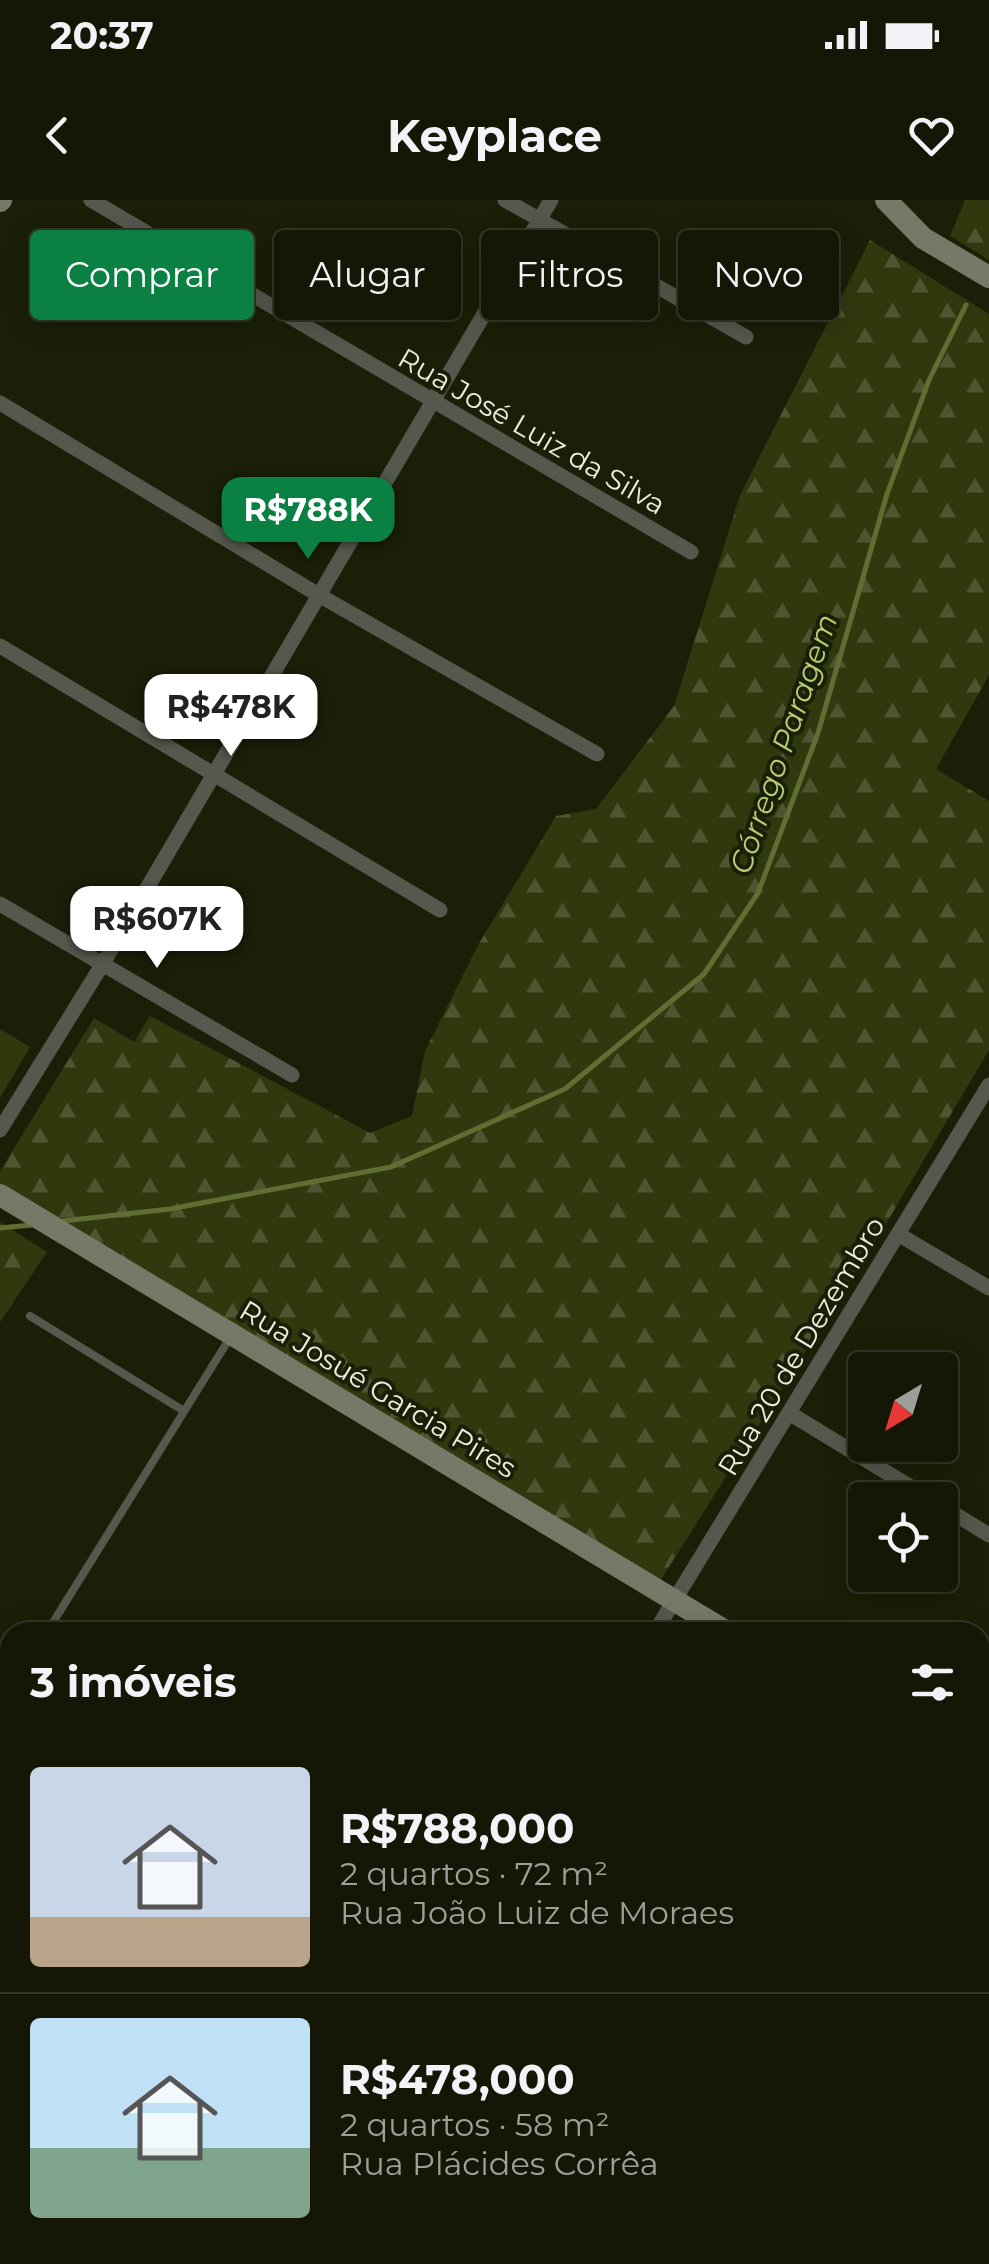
<!DOCTYPE html>
<html lang="pt">
<head>
<meta charset="utf-8">
<style>
  body { margin:0; font-family:Montserrat,sans-serif; background:#212413; color:#f1f3f6; height:100vh; display:flex; flex-direction:column; font-size:38px; white-space:nowrap }
  * { box-sizing:border-box; margin:0 }
  p { font-size:32px; color:#9d9f9a }
  .icon { flex:none; width:55px; height:55px; fill:none; stroke:currentColor; stroke-width:2; stroke-linecap:round; stroke-linejoin:round }
  .map { position:relative; flex:1; overflow:hidden }
  .panel { position:absolute; left:0px; top:1422px; width:990px; height:642px; display:flex; flex-direction:column; background:#141705; border-radius:30px 30px 0 0; box-shadow:0 5px 25px #0003,0 0 0 2px #333627 }
  .panel>* { flex:none }
  .hud { position:absolute; left:30px; top:30px; width:930px; height:90px; display:flex; gap:20px }
  .needle { width:65px; rotate:218deg }
  .controls { position:absolute; left:848px; top:1152px; display:grid; gap:20px }
  .controls a { display:grid; place-items:center; width:110px; height:110px; border-radius:10px; background:#141705; box-shadow:0 5px 25px #0003,0 0 0 2px #333627; font-size:50px }
  .price { position:absolute; translate:-50% -85px; padding:0 22px; border-radius:20px; background:#fff; color:#222; font-size:32px; line-height:65px; filter:drop-shadow(0 2px 5px #0008) }
  .price::after { content:''; position:absolute; left:50%; top:60px; width:30px; height:22px; margin-left:-15px; background:inherit; clip-path:polygon(0 0,100% 0,50% 100%) }
  .price.selected { background:#0b8043; color:#fff }
  ul { padding:0; list-style:none }
  li { display:flex; align-items:center; gap:30px; height:250px; padding:0 30px }
  li+li { border-top:2px solid #333627 }
  li span { display:grid; place-items:center; flex:none; width:280px; height:200px; border-radius:10px; color:#555 }
  li>.icon { margin-inline-start:auto }
  span .icon { width:120px; height:120px; fill:#fffc; stroke-width:1 }
  li b { font-size:42px }
  h2 { display:flex; justify-content:space-between; align-items:center; height:120px; padding:0 30px; font-size:42px }
  .tag { padding:0 35px; border-radius:10px; background:#141705; box-shadow:0 5px 25px #0003,0 0 0 2px #333627; font-size:35px; line-height:90px }
  .tag.selected { background:#0b8043; color:#fff }
  .status { display:flex; justify-content:space-between; align-items:center; height:70px; padding:0 50px; background:#141705; direction:ltr }
  .status svg { height:28px; fill:currentColor }
  header { display:flex; justify-content:space-between; align-items:center; height:130px; padding:0 30px; background:#141705; font-size:45px; font-weight:700 }
  .map>svg:first-child { display:block }
  .forest { fill:url(#forest-firs) }
  .pitch { fill:#30380e }
  .lines { fill:none; stroke-linecap:round; stroke-linejoin:round }
  .stream { stroke:#616e33; stroke-width:5 }
  .lane { stroke:#55584d; stroke-width:8 }
  .street { stroke:#55584d; stroke-width:15 }
  .secondary { stroke:#757a68; stroke-width:22 }
  .labels { text-anchor:middle; stroke-width:8; stroke-linejoin:round; paint-order:stroke }
  .street-label { font-size:28px; fill:#ebefe0; stroke:#1a1f07 }
  .water-label { font-size:30px; font-style:italic; fill:#b8cd76; stroke:#1a1f07 }
</style>
</head>
<body>
<div class="status"><b>20:37</b><svg viewBox="0 0 49 12"><path d="M0 12V9h3v3zM5 12V6h3v6zM10 12V3h3v9zM15 12V0h3v12zM26 1h20v11H26zM47 4h2v5h-2z"/></svg></div>
<header><svg class="icon" aria-label="back" viewBox="0 0 24 24"><path d="M15 5l-7 7 7 7"/></svg>Keyplace<svg class="icon" aria-label="heart" viewBox="0 0 24 24"><path d="M12 20l-8-8c-3-5 5-10 8-4 3-6 11-1 8 4z"/></svg></header>
<div class="map">
<svg width="989" height="2064" viewBox="0 0 989 2064">
  <defs>
    <pattern id="forest-firs" width="22" height="20" patternUnits="userSpaceOnUse" patternTransform="scale(2.5)"><rect width="22" height="20" fill="#30380e"/><path d="M5 1l3.5 6h-7zM16 11l3.5 6h-7z" fill="#4e5531"/></pattern>
  </defs>
  <rect width="100%" height="100%" fill="#1a1f07"/>
  <path class="forest" d="M965,0H989V60L950,36Z
    M870,40L989,114V475L936,569L989,601V850L884,1027L660,1381L0,984V971L94,818L134,842L150,816L370,933L412,916L425,851L478,745L556,616L596,609L674,506L740,295Z
    M0,1022L47,1052L0,1122Z"/>
  <path class="pitch" d="M0,829L30,847L0,898Z"/>
  <g class="lines">
    <path class="stream" d="M63,1021L170,1009L391,967L565,889L704,774L758,693L818,533L887,294L929,180L966,105
      M0,1028L32,1025"/>
    <path class="lane" d="M30,1116L184,1211
      M47,1432L231,1136"/>
    <path class="street" d="M91,0L691,352
      M505,0L746,137
      M0,203L317,394L597,554
      M0,446L440,710
      M0,704L292,875
      M0,930L102,765L551,0
      M898,1034L989,1088
      M789,1213L932,1300
      M940,1305L989,1335
      M655,1432L989,885
      M980,1744L989,1729
      M980,1841L989,1846
      M0,2005L10,2011
      M84,2055L99,2064
      M498,2055L513,2064
      M915,2055L929,2064
      M270,2064L275,2055
      M788,2064L794,2055"/>
    <path class="secondary" d="M886,0L923,38L989,77
      M0,1L1,0
      M0,995L727,1432
      M980,1588L989,1593"/>
  </g>
  <g class="labels">
    <g class="street-label">
      <text transform="translate(532 231) rotate(30)" y="10">Rua José Luiz da Silva</text>
      <text transform="translate(801 1146) rotate(-59)" y="10">Rua 20 de Dezembro</text>
      <text transform="translate(378 1189) rotate(31)" y="10">Rua Josué Garcia Pires</text>
    </g>
    <g class="water-label">
      <text transform="translate(784 544) rotate(-71)" y="10">Córrego Paragem</text>
    </g>
  </g>
</svg>
<div class="controls">
<a><svg class="needle" viewBox="-14 -14 28 28"><path d="M0-13l5 13h-10z" fill="#e53935"/><path d="M0 13l5-13h-10z" fill="#9d9f9a"/></svg></a>
<a><svg class="icon" aria-label="locate" viewBox="0 0 24 24"><circle cx="12" cy="12" r="6"/><path d="M12 2v4M12 18v4M2 12h4M18 12h4"/></svg></a>
</div>
<b class="price selected" style="left:308px;top:362px">R$788K</b>
<b class="price" style="left:231px;top:559px">R$478K</b>
<b class="price" style="left:157px;top:771px">R$607K</b>
<div class="hud">
<a class="tag selected">Comprar</a>
<a class="tag">Alugar</a>
<a class="tag">Filtros</a>
<a class="tag">Novo</a>
</div>
<section class="panel">
<h2>3 imóveis<svg class="icon" aria-label="filters" viewBox="0 0 24 24"><path d="M4 7h16M4 17h16"/><circle cx="9" cy="7" r="2"/><circle cx="15" cy="17" r="2"/></svg></h2>
<ul>
<li><span style="background:linear-gradient(#c9d6e8 75%,#b9a48a 0)"><svg class="icon" aria-label="home" viewBox="0 0 24 24"><path d="M3 11l9-7 9 7M6 9v11h12V9"/></svg></span><div><b>R$788,000</b><p>2 quartos · 72 m²</p><p>Rua João Luiz de Moraes</p></div></li>
<li><span style="background:linear-gradient(#bfe0f5 65%,#7fa58c 0)"><svg class="icon" aria-label="home" viewBox="0 0 24 24"><path d="M3 11l9-7 9 7M6 9v11h12V9"/></svg></span><div><b>R$478,000</b><p>2 quartos · 58 m²</p><p>Rua Plácides Corrêa</p></div></li>
</ul>
</section>
</div>
</body>
</html>
